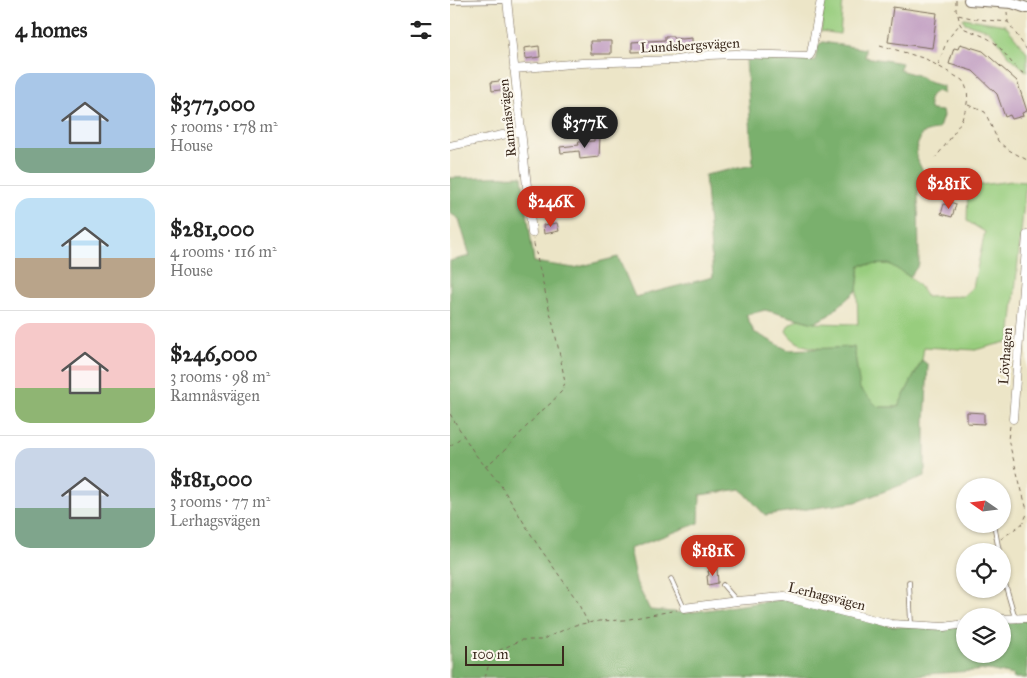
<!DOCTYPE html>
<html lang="en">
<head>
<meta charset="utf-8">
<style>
  body { margin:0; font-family:"IM FELL Great Primer",serif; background:#f2f2f2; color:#222; height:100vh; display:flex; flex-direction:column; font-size:19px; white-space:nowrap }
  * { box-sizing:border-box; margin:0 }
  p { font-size:16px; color:#767676 }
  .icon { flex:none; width:28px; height:28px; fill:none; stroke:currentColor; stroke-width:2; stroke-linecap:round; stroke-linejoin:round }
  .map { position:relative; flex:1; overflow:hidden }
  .side { display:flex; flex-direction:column; background:#fff; width:450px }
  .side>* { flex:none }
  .needle { width:32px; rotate:284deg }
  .fabs { position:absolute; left:506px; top:478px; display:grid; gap:10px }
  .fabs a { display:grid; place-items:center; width:55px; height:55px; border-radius:50%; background:#fff; box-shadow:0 1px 4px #0004; font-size:25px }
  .scale { position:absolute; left:15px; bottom:12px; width:99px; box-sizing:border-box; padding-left:5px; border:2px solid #3b2a1e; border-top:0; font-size:14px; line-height:18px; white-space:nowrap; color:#3b2a1e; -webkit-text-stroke:4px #fbf7ec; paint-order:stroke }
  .price { position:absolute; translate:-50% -42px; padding:0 11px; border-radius:18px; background:#c8321e; color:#fff; font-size:16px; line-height:32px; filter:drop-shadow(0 1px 2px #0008) }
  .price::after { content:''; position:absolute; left:50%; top:30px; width:15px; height:11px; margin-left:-8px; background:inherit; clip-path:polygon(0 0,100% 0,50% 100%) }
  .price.on { background:#222; color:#fff }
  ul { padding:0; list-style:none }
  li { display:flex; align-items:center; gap:15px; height:125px; padding:0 15px }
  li+li { border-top:1px solid #e0e0e0 }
  li span { display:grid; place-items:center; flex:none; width:140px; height:100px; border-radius:15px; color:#555 }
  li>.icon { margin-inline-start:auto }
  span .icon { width:60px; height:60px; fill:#fffc; stroke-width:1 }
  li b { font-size:21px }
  h2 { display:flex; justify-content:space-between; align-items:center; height:60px; padding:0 15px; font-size:21px }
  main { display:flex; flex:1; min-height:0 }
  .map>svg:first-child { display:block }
  .green { fill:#98cd7e; stroke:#6a7c4e }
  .forest { fill:#7ab06d; stroke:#5a6d46 }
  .building { fill:#c09cc1 }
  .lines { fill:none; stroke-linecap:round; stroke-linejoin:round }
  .service-casing { stroke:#796b59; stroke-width:5.5 }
  .minor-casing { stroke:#796b59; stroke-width:9 }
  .tertiary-casing { stroke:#796b59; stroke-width:12 }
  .path { stroke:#796b59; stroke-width:1; stroke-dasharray:4 4; stroke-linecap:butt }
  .service { stroke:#fff; stroke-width:4 }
  .minor { stroke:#fff; stroke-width:8 }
  .tertiary { stroke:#fff; stroke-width:10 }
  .labels { text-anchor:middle; stroke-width:4.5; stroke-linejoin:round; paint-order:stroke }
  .street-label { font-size:14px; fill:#3b2a1e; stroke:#fbf7ec }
</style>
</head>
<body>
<main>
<section class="side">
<h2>4 homes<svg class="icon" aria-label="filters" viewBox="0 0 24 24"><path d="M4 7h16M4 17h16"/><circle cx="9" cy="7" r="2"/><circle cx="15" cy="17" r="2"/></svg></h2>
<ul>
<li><span style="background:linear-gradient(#a9c7e8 75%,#7fa58c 0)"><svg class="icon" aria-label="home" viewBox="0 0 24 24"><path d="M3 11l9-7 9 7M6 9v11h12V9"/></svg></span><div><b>$377,000</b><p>5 rooms · 178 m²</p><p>House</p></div></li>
<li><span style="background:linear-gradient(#bfe0f5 60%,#b9a48a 0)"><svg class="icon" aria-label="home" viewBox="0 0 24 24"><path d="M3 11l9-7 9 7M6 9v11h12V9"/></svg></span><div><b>$281,000</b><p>4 rooms · 116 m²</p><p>House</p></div></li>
<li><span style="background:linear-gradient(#f6c9c9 65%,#8fb573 0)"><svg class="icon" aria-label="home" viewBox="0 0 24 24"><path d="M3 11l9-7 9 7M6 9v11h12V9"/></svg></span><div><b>$246,000</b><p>3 rooms · 98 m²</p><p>Ramnåsvägen</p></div></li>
<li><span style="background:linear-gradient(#c9d6e8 60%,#7fa58c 0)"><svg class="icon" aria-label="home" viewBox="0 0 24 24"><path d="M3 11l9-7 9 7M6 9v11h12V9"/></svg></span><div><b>$181,000</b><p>3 rooms · 77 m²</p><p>Lerhagsvägen</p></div></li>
</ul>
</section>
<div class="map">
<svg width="577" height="678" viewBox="0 0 577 678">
  <rect width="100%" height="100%" fill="#fbf7ec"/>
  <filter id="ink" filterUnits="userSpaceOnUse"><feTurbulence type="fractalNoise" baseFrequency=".02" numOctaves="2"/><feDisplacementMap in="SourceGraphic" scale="10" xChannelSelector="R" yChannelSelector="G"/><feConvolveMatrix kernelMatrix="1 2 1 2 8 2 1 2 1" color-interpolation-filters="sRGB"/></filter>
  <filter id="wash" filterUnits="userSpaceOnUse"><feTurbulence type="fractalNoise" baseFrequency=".0096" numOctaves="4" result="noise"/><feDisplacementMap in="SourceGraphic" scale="20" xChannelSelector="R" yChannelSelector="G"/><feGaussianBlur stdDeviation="1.12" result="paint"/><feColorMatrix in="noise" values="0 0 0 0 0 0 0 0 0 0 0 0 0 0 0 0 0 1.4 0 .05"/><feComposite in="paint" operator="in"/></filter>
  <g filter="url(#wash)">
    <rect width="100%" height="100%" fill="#ece5c7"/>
    <path class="green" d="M374,0H393L390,34L371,31Z
      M514,18L555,25L577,52V72L558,55L547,39L538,30L515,23L513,19Z
      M485,181L521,186L562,181L576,182L560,341L525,350L474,347L472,360L448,407H428L409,389L404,347C382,348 350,354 336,331L339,325L348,319L364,323L408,324L407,290L410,265C418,265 429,263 438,264C448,266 473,286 476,297L513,296L523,287L535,232L517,221L518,190Z"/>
    <path class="forest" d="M373,42L415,49V57L452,63L449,70L467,75L481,83L493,86V94L489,91C479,92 476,102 481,110L492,111L493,116L489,128C484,131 473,132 471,135C471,136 469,143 468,143C463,160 472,172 485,181L468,191L469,264L460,277L439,264L410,265L407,290L379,315L364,323L315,310L296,315L304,332L338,350L404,347L410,389L428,407H448L472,360L478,365L475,421V476L406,502L315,515L291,489L250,495L249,523L179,549L186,582L200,610L236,613L334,599L441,626L515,627V654H552L553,622L577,620V678H563L564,675L538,670L477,674L443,678H0V261L20,256L9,219L0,213V178L72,176L84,262L124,268L168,257L185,297L263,277L255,175L303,165L296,59L365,61L368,45Z"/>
    <g id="blocks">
      <path class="building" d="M443,7L487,13L482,48L438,42Z
        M215,36H223V38L232,39L242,38V47L222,49V46L208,47V51L182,52V42L215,40Z
        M140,41H161V54H141Z
        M510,44L533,51L567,81L577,111L572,113L573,116L562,119L560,115L555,117L547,94L523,71L499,64L504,48L508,49Z
        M89,46L90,57L75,59L74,48Z
        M57,80L58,89L42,91L41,82Z
        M144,137H150L149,157L130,159L129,151L111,153L110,147L129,145L128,142L144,141Z
        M500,202L506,204L502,217L491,214L494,204L499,205Z
        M107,223L109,231L94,234L93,225Z
        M517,412L534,413V424L517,423Z
        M267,569L268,583L258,585L257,576L259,575L258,571Z"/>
    </g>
  </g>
  <g filter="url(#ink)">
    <use href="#blocks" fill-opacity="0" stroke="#796b59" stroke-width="1"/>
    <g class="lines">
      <g class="service-casing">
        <path id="service" d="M0,2L57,1
          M544,524L549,551
          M552,573L565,618
          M221,579L234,608
          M459,582L461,624
          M273,585L286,600"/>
      </g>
      <g class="minor-casing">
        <path id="minor" d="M57,0L82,233
          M64,69L132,63L226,60L259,55L286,54L359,56L361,53L371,0
          M0,146L71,131
          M563,419L577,235
          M234,608L287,601L334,597L441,624L494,627L515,624
          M552,619L577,618"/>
      </g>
      <g class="tertiary-casing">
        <path id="tertiary" d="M519,0L562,3L577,8"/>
      </g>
      <path class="path" d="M506,0V10L508,15L526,19L558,22
        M557,12L558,22L577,50
        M508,15L510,24L513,28C524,33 537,36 546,44C558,55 560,65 577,76
        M430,45L476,59L512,80C530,103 500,140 485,158
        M488,65L497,40L509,25
        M518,105L535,112L548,141L557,149L577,160
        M0,414L25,454L50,484L87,544L126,599L138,623
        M560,426L558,439L577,510
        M0,446L13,436
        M35,467L56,449L88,414L101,403L111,392L115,383C107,334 93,288 83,239
        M551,539L573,523L577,514
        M35,678L40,660L48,651L71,640H91L125,625L149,621L174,620L227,610"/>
      <use href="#service" class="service"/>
      <use href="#minor" class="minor"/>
      <use href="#tertiary" class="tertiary"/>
    </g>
  </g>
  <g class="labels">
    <g class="street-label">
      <text transform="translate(240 45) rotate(-3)" y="5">Lundsbergsvägen</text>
      <text transform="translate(57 118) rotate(-96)" y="5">Ramnåsvägen</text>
      <text transform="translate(555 356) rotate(-86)" y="5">Lövhagen</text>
      <text transform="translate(377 596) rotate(14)" y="5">Lerhagsvägen</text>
    </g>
  </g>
</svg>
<div class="fabs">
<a><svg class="needle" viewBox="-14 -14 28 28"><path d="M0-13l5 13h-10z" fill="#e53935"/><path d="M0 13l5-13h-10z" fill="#767676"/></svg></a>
<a><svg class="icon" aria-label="locate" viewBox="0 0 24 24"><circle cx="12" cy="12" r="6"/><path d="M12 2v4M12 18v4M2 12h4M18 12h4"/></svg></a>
<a><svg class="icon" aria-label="layers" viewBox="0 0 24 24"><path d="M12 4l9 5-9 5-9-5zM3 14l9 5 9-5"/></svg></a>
</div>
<div class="scale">100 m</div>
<b class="price on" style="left:135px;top:149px">$377K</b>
<b class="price" style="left:499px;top:210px">$281K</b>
<b class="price" style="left:101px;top:228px">$246K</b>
<b class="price" style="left:263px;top:577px">$181K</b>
</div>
</main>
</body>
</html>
